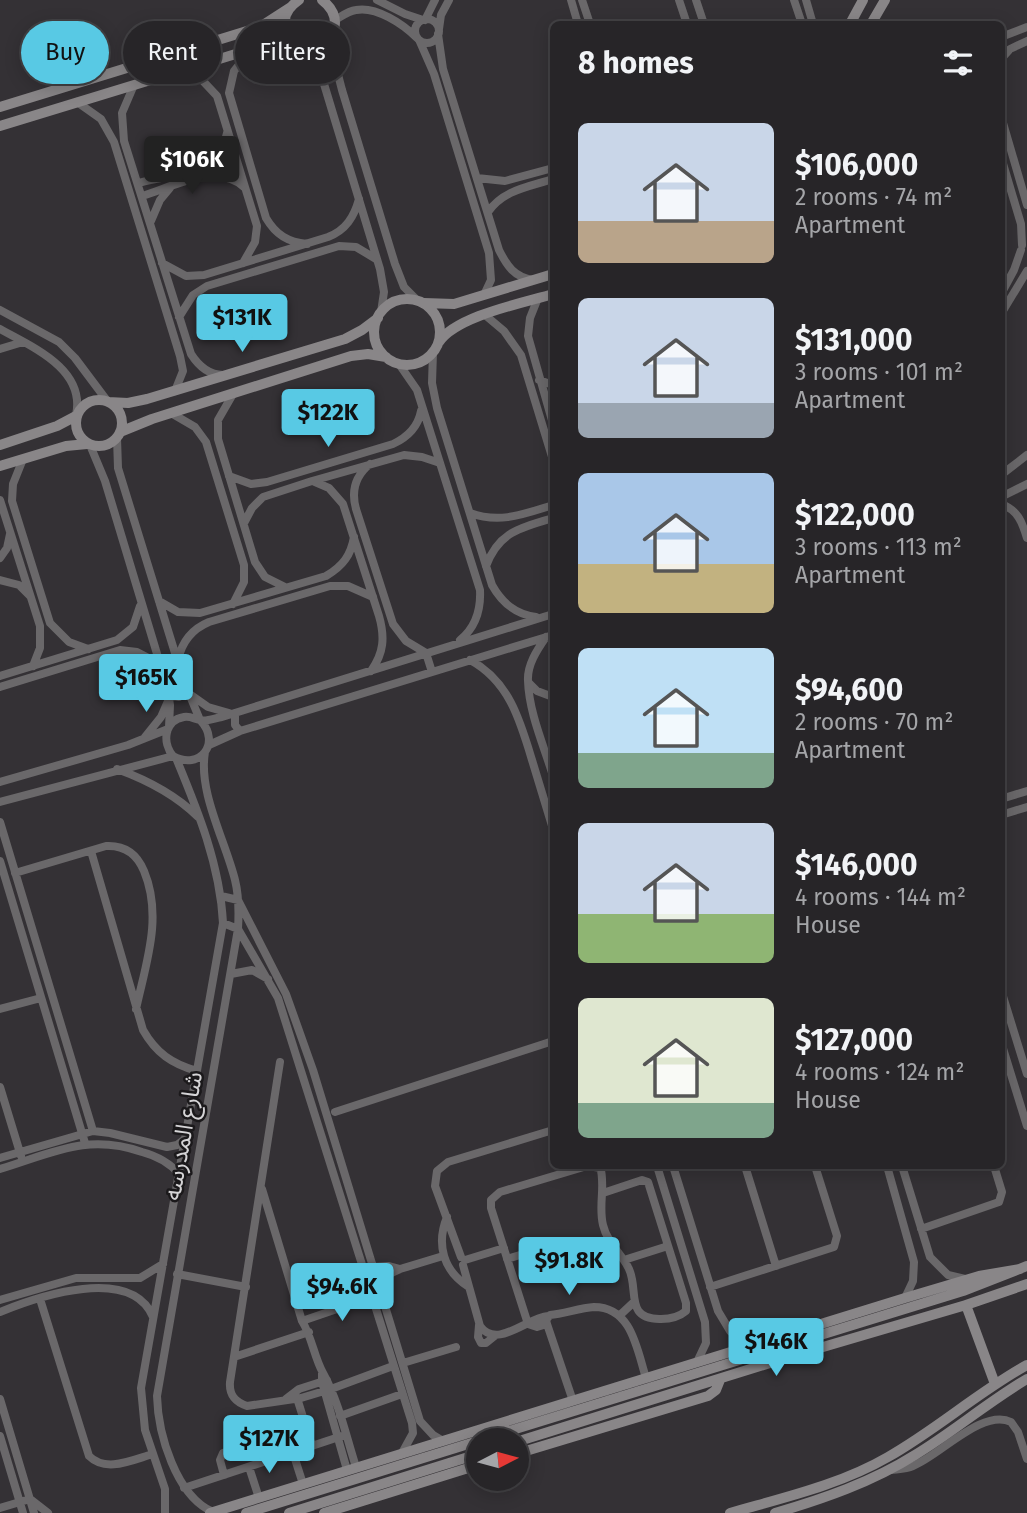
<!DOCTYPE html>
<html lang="en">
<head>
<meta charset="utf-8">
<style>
  body { margin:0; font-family:"Fira Sans","Noto Sans Arabic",sans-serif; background:#333134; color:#f1f3f6; height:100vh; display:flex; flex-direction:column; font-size:26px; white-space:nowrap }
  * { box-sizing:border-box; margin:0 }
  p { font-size:23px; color:#a4a5a8 }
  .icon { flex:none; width:38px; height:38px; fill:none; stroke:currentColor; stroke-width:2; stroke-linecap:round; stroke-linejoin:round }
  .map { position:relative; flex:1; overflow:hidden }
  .panel { position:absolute; left:550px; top:21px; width:455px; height:1148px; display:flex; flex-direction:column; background:#272528; border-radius:10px; box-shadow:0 4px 18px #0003,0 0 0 2px #434245 }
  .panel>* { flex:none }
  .hud { position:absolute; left:21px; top:21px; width:424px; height:63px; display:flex; gap:14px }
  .needle { width:46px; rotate:84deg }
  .buttons { position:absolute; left:466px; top:1428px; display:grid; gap:14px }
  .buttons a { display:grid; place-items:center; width:63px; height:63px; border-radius:50%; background:#272528; box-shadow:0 4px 18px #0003,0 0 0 2px #434245; font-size:35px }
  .price { position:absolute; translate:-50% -60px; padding:0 16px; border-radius:7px; background:#58c9e4; color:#111; font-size:23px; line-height:46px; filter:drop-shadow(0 2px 4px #0008) }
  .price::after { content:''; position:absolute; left:50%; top:42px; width:21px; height:16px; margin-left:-10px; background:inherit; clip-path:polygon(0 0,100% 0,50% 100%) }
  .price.current { background:#222; color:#fff }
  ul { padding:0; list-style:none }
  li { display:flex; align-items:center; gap:21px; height:175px; padding:0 28px }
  li span { display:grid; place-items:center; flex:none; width:196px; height:140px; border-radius:10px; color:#555 }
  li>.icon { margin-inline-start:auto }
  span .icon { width:84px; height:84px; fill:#fffc; stroke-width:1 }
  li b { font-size:30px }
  h2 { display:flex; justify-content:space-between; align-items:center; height:84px; padding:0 28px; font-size:30px }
  .chip { padding:0 24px; border-radius:32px; background:#272528; box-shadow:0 4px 18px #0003,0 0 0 2px #434245; font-size:24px; line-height:63px }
  .chip.current { background:#58c9e4; color:#111 }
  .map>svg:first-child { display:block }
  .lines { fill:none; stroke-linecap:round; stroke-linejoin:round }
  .street { stroke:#6a686a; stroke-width:8 }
  .secondary { stroke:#898688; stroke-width:10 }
  .labels { text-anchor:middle; stroke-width:5; stroke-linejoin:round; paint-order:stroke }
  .street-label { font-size:24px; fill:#d5d4d6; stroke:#1b191b }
</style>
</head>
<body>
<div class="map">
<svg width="1027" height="1513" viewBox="0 0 1027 1513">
  <rect width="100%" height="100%" fill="#343135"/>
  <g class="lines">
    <path class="street" d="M377,0L405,14L423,20
      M571,0L578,24
      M582,0L590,24
      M679,0L687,24
      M696,0L704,24
      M794,0L802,24
      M806,0L813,24
      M415 31a12 12 0 1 1 24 0a12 12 0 1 1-24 0Z
      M335,20C342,16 348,11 356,10C376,6 403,24 417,38
      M425,20L435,0
      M439,29L441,15L449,0
      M332,34L335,63L342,90L395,264L404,287L419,302
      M438,34L443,69L499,250C507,266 514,277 533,280
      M1001,37L1027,27
      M420,42L434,74L489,253L491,280L484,295
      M302,45L315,65L324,84L380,269L384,292L381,312
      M251,50L234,71L229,93L266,218C276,235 288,242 307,244
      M1001,59L1010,49L1027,41
      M182,70L202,80L217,96L257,226L255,242L243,263
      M134,85L122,113L124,141L191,354C198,365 208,375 223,375
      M77,102L101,119L114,142L180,356L183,371L175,391
      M1001,116L1027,205
      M1001,157L1021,224L1022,245
      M477,178L505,181L553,168
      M138,183C170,175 219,172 227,133
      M142,196C172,187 217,162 244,187
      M488,212C503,190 528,187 553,179
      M151,221L160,200L170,188
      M162,263L186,276L204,275L328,237C346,230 354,217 359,199
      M1001,294L1014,270L1021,250
      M538,298L530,318L528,336L553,424
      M0,310L59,342L75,358L108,402
      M1001,314L1027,271
      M485,315L504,331L521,355L553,460
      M179,317L193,295L207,286L339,246L356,247L376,259
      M0,329C32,347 86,369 76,415
      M0,349L23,342
      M433,352L432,383L437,408L492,585C502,603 515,614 536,617
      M399,364L417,390L480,590C481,610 476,627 460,640
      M539,380L553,385
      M233,394L218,420V439L255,562L265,577L285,587
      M171,413L195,427L206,442L244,565V582L233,604
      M117,438L118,468L183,679L200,720
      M90,445L105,481L167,687L170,705L169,727
      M23,459L13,484L12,501L50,623L69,642L88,649
      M370,464C355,476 351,491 356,509L393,624L406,641L426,653L432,672
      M1001,475L1027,455
      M229,476L251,484L267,482L393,444C408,437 418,427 421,411
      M315,482L329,488L343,504L379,616C385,637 384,653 371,671
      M1001,497L1027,484
      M0,500L40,626V648L33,666
      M1001,504C1018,510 1022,522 1027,538
      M470,513C500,524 524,514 553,505
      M244,523L252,508L263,497L312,481L404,455L422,457L440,463
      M0,558L7,548L10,534
      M486,566C499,531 521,528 553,518
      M0,580L19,585L30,596
      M159,601L178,612L200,613L326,576C343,566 351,555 354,537
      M546,637C537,650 527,665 528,681C529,713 544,746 553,776
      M178,660C182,641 192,629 209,622L330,586H348L373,597
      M470,660C509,681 520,720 532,760C539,783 546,806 553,829
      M0,676L117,640L133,627L140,606
      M529,683L537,691L553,697
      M0,687L120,650L137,652L160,664
      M168,695L179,697L186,689
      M191,695L208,707L229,713
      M235,713V725L240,731
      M201,721C221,743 200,771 173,756C162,743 164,720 184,717C191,716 194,719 200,720C206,722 215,718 222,717L553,614
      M145,737L161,717L168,701
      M209,745L240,731L553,635
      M205,752C198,792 225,840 235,880C239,896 239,912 238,929L157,1396C158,1434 176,1496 213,1512
      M117,769C147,780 175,794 198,817
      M0,782L128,745L168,729
      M1001,799L1027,791
      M0,802L173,756
      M1001,815L1027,807
      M0,822L93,1131
      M91,851L143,1030C156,1053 172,1064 197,1071
      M0,861L85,1143
      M15,873L106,846C125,845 137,854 144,871C163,917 146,963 136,1009
      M221,896L238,900L286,994L313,1070L420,1421L433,1435L443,1441
      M223,923L238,929L278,998L412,1423L413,1433L402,1453
      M231,974L252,970L268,979
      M1001,990L1027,1074
      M0,1009L41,998
      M1001,1042L1027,1126
      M280,1062L230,1382C229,1395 235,1402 247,1406L301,1398L331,1389L393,1366
      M0,1087L21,1156
      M335,1112L553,1041
      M0,1158L93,1131L110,1133L167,1147L177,1145L185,1139
      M600,1166C606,1186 598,1205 603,1225C607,1242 620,1252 628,1267C640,1288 623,1320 661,1319C670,1319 679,1317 686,1311V1303L648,1182L642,1180L603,1193
      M657,1166L705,1322L706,1343L697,1362
      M673,1166L718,1311L730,1331L747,1347
      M745,1166L776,1266
      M887,1166L914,1262L913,1281L905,1298
      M902,1166L930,1257L948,1275L965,1279
      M0,1169C53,1153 87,1133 142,1152C157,1156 169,1162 179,1174
      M262,1189L302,1321C312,1337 314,1357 323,1373C339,1402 346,1436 356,1467
      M447,1217C436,1244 443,1271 469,1287
      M921,1229L999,1202L1002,1192L994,1166
      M461,1257L435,1186L437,1171L448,1162L553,1130
      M507,1259L543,1248
      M465,1260L504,1248
      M624,1260L668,1246
      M463,1265L480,1326C497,1350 528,1317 548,1316
      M373,1267L389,1266L400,1269
      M177,1274L246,1287
      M376,1280L400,1269L443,1256
      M710,1287L834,1247L837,1236L815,1166
      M40,1299L89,1456C106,1473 132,1460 153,1454
      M0,1300L76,1278H140L163,1264
      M0,1312C39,1296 131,1265 153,1317
      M619,1316L634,1302
      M302,1321L372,1297
      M528,1324L491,1208V1200L500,1192L587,1166L601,1168
      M528,1324L537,1327L547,1324
      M479,1325L478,1337L481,1343H486L496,1335
      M234,1357L309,1332
      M403,1363L456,1347
      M322,1373V1382L347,1470
      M297,1398L312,1446
      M0,1399L34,1513
      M286,1399L299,1389L327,1380
      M573,1401L547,1324L546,1320L550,1315C564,1314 579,1308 594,1307C632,1307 637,1350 646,1378
      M340,1416L402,1394
      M286,1431L303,1484
      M0,1436L23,1513
      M249,1467L259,1498
      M891,1470C899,1469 906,1469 913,1466C939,1456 983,1408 1011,1422L1018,1432L1027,1459
      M224,1475L220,1460L223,1453L305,1424
      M184,1488L345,1435
      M0,1508L30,1499L48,1513
      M165,1513V1489L145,1430L141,1388L223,923C220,865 198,811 176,758"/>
    <path class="secondary" d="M299,0C254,31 331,72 335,23C335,13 330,6 322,0
      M850,24L863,0
      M871,24L885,0
      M0,107L260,27L291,7
      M0,126L252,49L275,44L298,43
      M374 332a33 33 0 1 1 66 0a33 33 0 1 1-66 0Z
      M424,303L454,304L553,274
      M439,342C456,316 523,303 553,294
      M76 423a23 23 0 1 1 46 0a23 23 0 1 1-46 0Z
      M108,402L128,403L147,399L345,339L362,330L378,318
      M120,432L152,419L351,356L368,354L386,357
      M0,445L57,426L76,416
      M0,466L66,446L87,444
      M966,1305L995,1384
      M480,1440L963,1291L1027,1266
      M516,1442L789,1357L966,1305L1027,1284
      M516,1454L708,1396L716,1390L720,1380
      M210,1513L905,1298L979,1276L1020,1269
      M246,1513L478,1441
      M289,1513L478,1454
      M324,1513L478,1465
      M730,1513C782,1498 840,1485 888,1457C936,1430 978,1392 1027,1365
      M775,1513C823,1499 872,1482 915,1455C953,1432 988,1402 1027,1379"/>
  </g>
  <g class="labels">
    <g class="street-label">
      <text transform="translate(183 1136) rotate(-80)" y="8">شارع المدرسه</text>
    </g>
  </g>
</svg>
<div class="buttons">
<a><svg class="needle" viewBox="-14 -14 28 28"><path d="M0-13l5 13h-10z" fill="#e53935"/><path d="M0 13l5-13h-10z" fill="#a4a5a8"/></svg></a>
</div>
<b class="price current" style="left:192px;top:196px">$106K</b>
<b class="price" style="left:242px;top:354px">$131K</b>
<b class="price" style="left:328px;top:449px">$122K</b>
<b class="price" style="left:146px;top:714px">$165K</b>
<b class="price" style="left:569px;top:1297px">$91.8K</b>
<b class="price" style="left:342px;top:1323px">$94.6K</b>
<b class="price" style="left:776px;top:1378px">$146K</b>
<b class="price" style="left:269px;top:1475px">$127K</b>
<div class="hud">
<a class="chip current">Buy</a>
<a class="chip">Rent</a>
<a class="chip">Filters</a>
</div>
<section class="panel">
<h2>8 homes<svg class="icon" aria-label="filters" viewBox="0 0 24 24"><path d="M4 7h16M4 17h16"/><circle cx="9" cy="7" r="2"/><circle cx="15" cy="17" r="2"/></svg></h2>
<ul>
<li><span style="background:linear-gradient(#c9d6e8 70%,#b9a48a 0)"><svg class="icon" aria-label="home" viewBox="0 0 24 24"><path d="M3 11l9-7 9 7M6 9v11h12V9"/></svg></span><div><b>$106,000</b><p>2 rooms · 74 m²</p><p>Apartment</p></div></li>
<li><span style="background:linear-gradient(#c9d6e8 75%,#9aa5b1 0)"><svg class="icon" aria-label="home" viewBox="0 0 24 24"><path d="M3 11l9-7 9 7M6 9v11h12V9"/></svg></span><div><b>$131,000</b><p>3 rooms · 101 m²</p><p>Apartment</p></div></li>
<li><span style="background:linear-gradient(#a9c7e8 65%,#c2b280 0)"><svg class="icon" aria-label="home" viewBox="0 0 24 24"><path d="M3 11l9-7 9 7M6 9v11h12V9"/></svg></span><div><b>$122,000</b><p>3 rooms · 113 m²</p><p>Apartment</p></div></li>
<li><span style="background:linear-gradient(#bfe0f5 75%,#7fa58c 0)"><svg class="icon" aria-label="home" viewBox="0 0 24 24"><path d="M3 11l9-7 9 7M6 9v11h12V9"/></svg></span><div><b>$94,600</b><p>2 rooms · 70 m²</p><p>Apartment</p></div></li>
<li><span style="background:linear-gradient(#c9d6e8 65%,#8fb573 0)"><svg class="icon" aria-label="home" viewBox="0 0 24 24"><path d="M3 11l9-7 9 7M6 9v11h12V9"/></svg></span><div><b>$146,000</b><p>4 rooms · 144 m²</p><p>House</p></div></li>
<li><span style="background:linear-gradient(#dfe7d0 75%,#7fa58c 0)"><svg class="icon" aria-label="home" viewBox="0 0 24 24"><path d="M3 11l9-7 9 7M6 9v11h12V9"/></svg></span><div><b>$127,000</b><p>4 rooms · 124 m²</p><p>House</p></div></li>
</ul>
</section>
</div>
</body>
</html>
